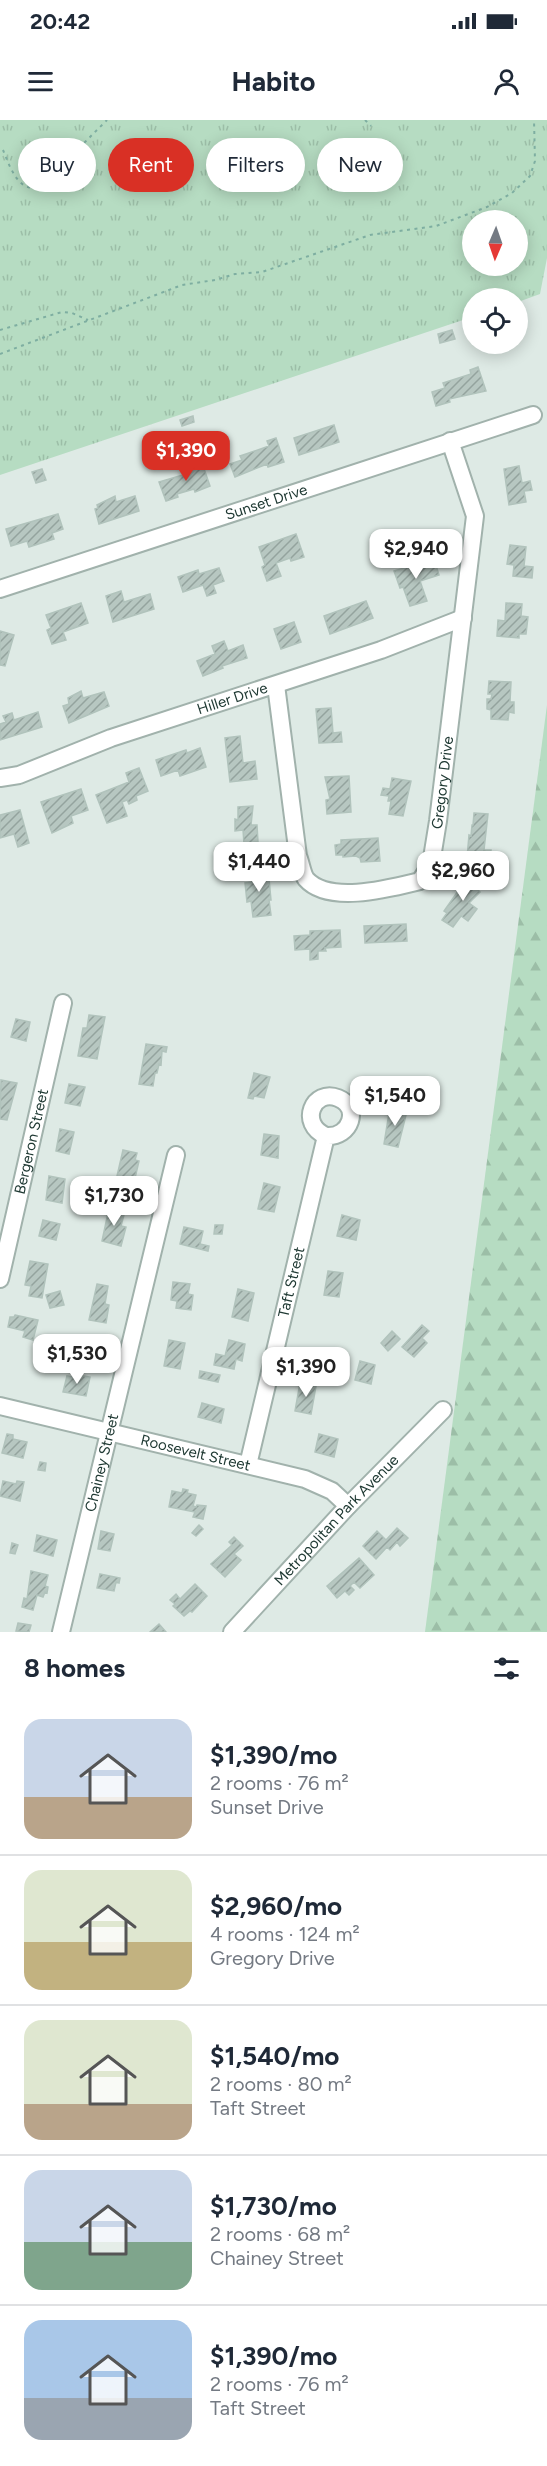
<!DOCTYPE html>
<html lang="en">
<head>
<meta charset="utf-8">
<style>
  body { margin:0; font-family:Figtree,sans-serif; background:#f2f2f3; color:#1f2937; height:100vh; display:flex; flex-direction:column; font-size:22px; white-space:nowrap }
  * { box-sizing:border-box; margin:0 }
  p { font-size:20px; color:#747a83 }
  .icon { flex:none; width:33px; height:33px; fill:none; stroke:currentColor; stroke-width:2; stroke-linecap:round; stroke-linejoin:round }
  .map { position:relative; height:1512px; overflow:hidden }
  .drawer { display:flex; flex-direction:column; background:#fff; flex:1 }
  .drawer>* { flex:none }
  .top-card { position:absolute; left:18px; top:18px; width:512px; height:54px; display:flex; gap:12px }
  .needle { width:39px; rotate:182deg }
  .fabs { position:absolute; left:462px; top:90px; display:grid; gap:12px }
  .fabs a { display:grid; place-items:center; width:66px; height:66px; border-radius:50%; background:#fff; box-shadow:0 3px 15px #0003; font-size:30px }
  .price { position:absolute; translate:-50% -51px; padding:0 14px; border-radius:12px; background:#fff; color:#222; font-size:20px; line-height:39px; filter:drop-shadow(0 2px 3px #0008) }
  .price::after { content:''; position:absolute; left:50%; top:36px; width:18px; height:14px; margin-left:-9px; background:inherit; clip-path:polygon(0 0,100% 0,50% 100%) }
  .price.on { background:#d93025; color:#fff }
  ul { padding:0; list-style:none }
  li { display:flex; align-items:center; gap:18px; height:150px; padding:0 24px }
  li+li { border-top:2px solid #e0e1e3 }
  li span { display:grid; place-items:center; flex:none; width:168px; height:120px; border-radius:18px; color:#555 }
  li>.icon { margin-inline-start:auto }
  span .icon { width:72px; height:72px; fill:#fffc; stroke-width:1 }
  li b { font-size:26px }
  h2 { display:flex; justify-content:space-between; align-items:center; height:72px; padding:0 24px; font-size:26px }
  .pill { padding:0 21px; border-radius:27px; background:#fff; box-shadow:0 3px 15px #0003; font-size:21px; line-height:54px }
  .pill.on { background:#d93025; color:#fff }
  .status { display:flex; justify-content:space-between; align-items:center; height:42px; padding:0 30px; background:#fff; direction:ltr }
  .status svg { height:16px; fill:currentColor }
  header { display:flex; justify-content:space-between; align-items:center; height:78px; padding:0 24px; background:#fff; font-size:27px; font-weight:700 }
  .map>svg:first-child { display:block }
  .grass { fill:url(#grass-tufts); fill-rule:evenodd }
  .forest { fill:url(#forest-firs) }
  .building { fill:url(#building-hatch); stroke:#b1c3bc; stroke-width:1.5 }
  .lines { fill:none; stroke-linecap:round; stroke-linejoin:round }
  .minor-casing { stroke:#a1b2ac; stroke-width:20 }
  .path { stroke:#7eaea1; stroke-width:2; stroke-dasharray:3 4.5; stroke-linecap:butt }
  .minor { stroke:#fff; stroke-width:16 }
  .labels { text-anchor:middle; stroke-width:6; stroke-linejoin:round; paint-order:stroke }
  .street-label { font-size:15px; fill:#203a34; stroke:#eef7f3 }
</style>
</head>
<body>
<div class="status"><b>20:42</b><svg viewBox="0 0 49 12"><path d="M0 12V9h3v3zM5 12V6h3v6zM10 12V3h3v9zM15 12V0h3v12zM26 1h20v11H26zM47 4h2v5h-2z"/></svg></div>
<header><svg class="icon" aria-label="menu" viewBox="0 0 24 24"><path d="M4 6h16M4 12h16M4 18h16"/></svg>Habito<svg class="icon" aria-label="person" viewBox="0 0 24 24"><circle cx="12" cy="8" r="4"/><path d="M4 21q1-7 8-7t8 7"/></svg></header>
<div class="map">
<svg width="547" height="1512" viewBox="0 0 547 1512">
  <defs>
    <pattern id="grass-tufts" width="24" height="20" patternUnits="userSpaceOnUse" patternTransform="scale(1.5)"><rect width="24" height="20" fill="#b6dcc2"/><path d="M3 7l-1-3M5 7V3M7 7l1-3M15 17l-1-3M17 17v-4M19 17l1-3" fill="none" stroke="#9cbea7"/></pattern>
    <pattern id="forest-firs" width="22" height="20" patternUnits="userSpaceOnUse" patternTransform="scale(1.5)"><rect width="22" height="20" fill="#b6dcc2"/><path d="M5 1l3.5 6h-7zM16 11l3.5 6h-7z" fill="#9cbea7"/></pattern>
    <pattern id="building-hatch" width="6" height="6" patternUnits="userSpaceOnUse" patternTransform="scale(1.5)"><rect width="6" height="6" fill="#b7c7c1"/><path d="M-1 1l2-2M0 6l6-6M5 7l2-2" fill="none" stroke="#94a39e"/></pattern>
  </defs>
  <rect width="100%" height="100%" fill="#deeae5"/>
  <path class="grass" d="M0,0H547V138L540,174L518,182V178H472V197L0,355ZM472,100H518V146H472Z"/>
  <path class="forest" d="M547,585V1512H425Z"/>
  <path class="building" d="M452,210L455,219L440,223L438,214Z
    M478,247L486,271L449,279L450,282L436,286L432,272L445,268L443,263L471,254L470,250Z
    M193,296L194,302L182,306L180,300Z
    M334,305L339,322L299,335L294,318Z
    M276,318L284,342L268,347L267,344L235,357L230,344L242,340L240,336L269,326L267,321Z
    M201,340L210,366L195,372L194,369L177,374L178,377L166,381L159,362L193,352L190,344Z
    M519,346L522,363L530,361L532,370L524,371L526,382L509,385L504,349Z
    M42,349L46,360L36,363L32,352Z
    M115,376L116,382L135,376L139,391L99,404L95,389L98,388L97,385Z
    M58,394L63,409L52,413L54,419L29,427L27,421L11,426L6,409Z
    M296,414L304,437L291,441L290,438L276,443L281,456L267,461L262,447L265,445L259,427Z
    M510,425L526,427L524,446L533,447L532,458L513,456L514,445L507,444Z
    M434,439L439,455L420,461L427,481L410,486L403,467L400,468L394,451Z
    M219,448L224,461L213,465L216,473L207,476L203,465L183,472L178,457L198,450L199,454Z
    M121,471L124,482L150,474L154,489L113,502L106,476Z
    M366,481L373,498L330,514L324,496Z
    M81,483L88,503L63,512L66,520L52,524L47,510L51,508L46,495Z
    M506,483L522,484L521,496L528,497L526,514H519V518L497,516L498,500L505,501Z
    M294,502L301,522L281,529L274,509Z
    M0,511L14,515L5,546L0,545Z
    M224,521L228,531L243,525L247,538L222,546L223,548L203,556L197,541L215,534L212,526Z
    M489,561L511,562L510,582H514V593L509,592L508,600L491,599V590L487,589V579H491L492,574H488Z
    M81,571L83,578L104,572L109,586L69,603L63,586L69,584L68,578Z
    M331,588L333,613L341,612L342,622L319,623L316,589Z
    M38,592L42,607L0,620V604L6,602L3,596L12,593L14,600Z
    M240,616L243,643L255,641L257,659L230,662L225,618Z
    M200,628L206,647L180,656L178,650L161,656L156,640L186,630L187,633Z
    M139,648L148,671L136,676L137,680L129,684L127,680L122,682L127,696L107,703L96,675L129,662L126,653Z
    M349,656L351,692L327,694L326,680L330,679L325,657Z
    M392,658L411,661L403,696L389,694L391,681H388L389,676L381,675L383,668L390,669Z
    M81,669L88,690L71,696L73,703L52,713L41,682Z
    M253,686L251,705H257L258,722L244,724L243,710L235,711V699L238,700V687Z
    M20,690L29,723L18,727L14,714L0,718V695Z
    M474,693L488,694L484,730H491L490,740L467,738L469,715L471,716L472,705H473Z
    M378,718L380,741L361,742L360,738L356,736L343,737V735H336L335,725L341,724V720Z
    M268,748L271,780H269L271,795L253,797L251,781L247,782L245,763L252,762L251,750Z
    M468,753L482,757L478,770L480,772L469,783L477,789L468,801L461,796L453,807L442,800L447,793L444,791L458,771L463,774L467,767L465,765Z
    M406,804L407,821L365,823L364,806Z
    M340,810L341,827L325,828L326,831H318V839L310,840V829L295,830L294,816L310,815V811Z
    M89,895L105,897L97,939L78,936L83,908H87Z
    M16,899L30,902L26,921L11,917Z
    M146,924L167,927L166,932L162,931L161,945L159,944L157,953H155L153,966L139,964Z
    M254,953L270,957L264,978L254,976L253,979L248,978Z
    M1,960L17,963L7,1000L0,999Z
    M69,964L85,967L80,986L65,983Z
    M390,987L407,991L398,1027L384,1024Z
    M60,1009L74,1012L69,1034L56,1031Z
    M264,1014L279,1016L278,1038L261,1035Z
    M123,1030L137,1033L135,1040L139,1041L132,1071L124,1069L123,1072L114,1069Z
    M49,1056L65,1059L62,1083L46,1080Z
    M264,1063L280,1067L274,1092L258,1089Z
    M109,1088L125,1091L121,1106L126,1107L121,1126L102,1121Z
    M342,1095L360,1100L356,1120L337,1116Z
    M43,1100L60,1104L56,1120L39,1116Z
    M215,1105H223L222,1114H214Z
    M184,1107L203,1111L200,1124L209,1126L208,1131L180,1124Z
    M30,1141L48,1144L42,1178L29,1176L31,1166L25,1165Z
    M328,1151L343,1153L339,1177L324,1175Z
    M173,1162L190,1164L188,1174L193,1175L191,1190L176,1188L177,1181L171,1180Z
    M97,1164L108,1166L105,1184L109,1185L106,1203L89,1200Z
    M238,1169L254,1173L248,1201L232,1197Z
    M60,1171L64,1185L50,1188L46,1175Z
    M15,1195L38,1200L33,1220L23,1217L25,1211L8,1207L10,1197H14Z
    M422,1205L429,1211L422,1218L427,1223L414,1237L402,1227Z
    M392,1211L400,1219L388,1231L381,1223Z
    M169,1220L185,1223L180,1249L164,1246Z
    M229,1220L245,1224L242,1241L236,1239L234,1249L214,1245L216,1234L225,1236Z
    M360,1241L375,1245L371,1264L355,1260Z
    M200,1251L220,1255L218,1262L199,1258Z
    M78,1255L90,1257L86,1276L63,1272L67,1256L77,1258Z
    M300,1263L316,1266L311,1294L295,1291Z
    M202,1283L224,1289L221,1303L198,1297Z
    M7,1314L13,1315V1319L27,1322L23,1338L2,1333Z
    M319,1314L338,1319L334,1337L315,1332Z
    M40,1342L46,1343L45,1351L38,1350Z
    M3,1361L16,1364L17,1361L24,1362L20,1381L0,1376Z
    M183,1369L188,1370L187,1373L196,1375L193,1386L196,1387L197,1385L206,1386L203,1399L193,1397L195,1392L169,1387L172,1371L182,1373Z
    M199,1405L203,1409L196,1416L192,1413Z
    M397,1408L408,1418L400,1426L397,1422L390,1430L387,1427L376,1439L363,1426L377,1411L386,1420Z
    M101,1411L114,1414L110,1431L98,1429Z
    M37,1415L57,1420L53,1436L34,1431Z
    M234,1417L243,1426L234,1434L241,1440L225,1457L211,1444L232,1425L229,1422Z
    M12,1423L18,1425L15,1434L10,1433Z
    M359,1438L374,1455L360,1468L354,1462L350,1466L354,1470L349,1475L345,1471L337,1478L327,1466Z
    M31,1451L48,1455L45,1466L48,1467L47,1473L45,1472L43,1477L37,1475L33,1490L22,1487L24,1478L27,1479Z
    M100,1454L120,1458L119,1463L116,1462L114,1471L97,1468Z
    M195,1464L207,1476L192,1492L190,1491L184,1496L173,1486L175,1484L170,1480L176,1474L180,1479Z
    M18,1503L31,1505L29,1512L16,1511Z
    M159,1504L166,1512H150Z"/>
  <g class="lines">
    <g class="minor-casing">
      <g id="minor">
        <path id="s1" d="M0,469L533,295"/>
        <path id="s2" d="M276,565L298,736C301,743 302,753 306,759C329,785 391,768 420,761L431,744L438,701L475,396L450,321"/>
        <path id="s3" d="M0,658L19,655L111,618L381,530L463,498"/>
        <path id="s4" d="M0,1159L63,883"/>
        <path id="s5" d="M0,1286L305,1359L332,1371L348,1386"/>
        <path id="s6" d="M248,1345L326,1016C351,1018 361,987 338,978C313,968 298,1004 326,1016"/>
        <path id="s7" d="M61,1512L176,1035"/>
        <path id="s8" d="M232,1512L348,1386L443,1290"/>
      </g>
    </g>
    <path class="path" d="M365,0L371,6
      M3,30C10,47 20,78 43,64L107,0
      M0,210L62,192L72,193L88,200
      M0,234L182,165L215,160L235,154L262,152L370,115L436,106L487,87L512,73L530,56L535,41L534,0"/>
    <use href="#minor" class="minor"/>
  </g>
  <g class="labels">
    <g class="street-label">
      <text dy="5" stroke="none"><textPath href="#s1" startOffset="280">Sunset Drive</textPath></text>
      <text dy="5" stroke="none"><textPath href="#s3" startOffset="246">Hiller Drive</textPath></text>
      <text dy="5" stroke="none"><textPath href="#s2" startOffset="418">Gregory Drive</textPath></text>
      <text dy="5" stroke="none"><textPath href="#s4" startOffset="141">Bergeron Street</textPath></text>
      <text dy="5" stroke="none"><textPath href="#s6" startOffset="188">Taft Street</textPath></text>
      <text dy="5" stroke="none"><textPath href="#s5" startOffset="201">Roosevelt Street</textPath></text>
      <text dy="5" stroke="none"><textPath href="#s7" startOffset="174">Chainey Street</textPath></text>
      <text dy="5" stroke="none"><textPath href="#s8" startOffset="153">Metropolitan Park Avenue</textPath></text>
    </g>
  </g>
</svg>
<div class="fabs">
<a><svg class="needle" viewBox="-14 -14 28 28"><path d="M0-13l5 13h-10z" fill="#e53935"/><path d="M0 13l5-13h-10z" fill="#747a83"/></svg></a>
<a><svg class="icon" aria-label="locate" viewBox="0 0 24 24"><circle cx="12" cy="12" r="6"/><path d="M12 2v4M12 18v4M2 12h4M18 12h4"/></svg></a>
</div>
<b class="price on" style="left:186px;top:362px">$1,390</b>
<b class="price" style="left:416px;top:460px">$2,940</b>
<b class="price" style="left:259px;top:773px">$1,440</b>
<b class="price" style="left:463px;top:782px">$2,960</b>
<b class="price" style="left:395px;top:1007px">$1,540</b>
<b class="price" style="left:114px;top:1107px">$1,730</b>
<b class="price" style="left:77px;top:1265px">$1,530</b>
<b class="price" style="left:306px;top:1278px">$1,390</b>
<div class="top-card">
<a class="pill">Buy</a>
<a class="pill on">Rent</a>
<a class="pill">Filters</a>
<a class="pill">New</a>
</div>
</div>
<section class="drawer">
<h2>8 homes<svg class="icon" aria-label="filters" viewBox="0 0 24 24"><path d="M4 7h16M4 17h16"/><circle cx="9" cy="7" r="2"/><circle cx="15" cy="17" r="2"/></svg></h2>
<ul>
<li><span style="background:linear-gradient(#c9d6e8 65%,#b9a48a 0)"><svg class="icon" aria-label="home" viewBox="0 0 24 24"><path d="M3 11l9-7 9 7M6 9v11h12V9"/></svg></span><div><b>$1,390/mo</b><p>2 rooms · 76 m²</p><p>Sunset Drive</p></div></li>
<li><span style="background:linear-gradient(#dfe7d0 60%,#c2b280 0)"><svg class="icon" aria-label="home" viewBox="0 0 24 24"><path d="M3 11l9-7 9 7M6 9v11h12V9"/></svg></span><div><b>$2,960/mo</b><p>4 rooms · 124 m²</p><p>Gregory Drive</p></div></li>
<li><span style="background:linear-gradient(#dfe7d0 70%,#b9a48a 0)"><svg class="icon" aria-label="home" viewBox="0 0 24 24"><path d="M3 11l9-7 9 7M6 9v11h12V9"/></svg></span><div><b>$1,540/mo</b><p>2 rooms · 80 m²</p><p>Taft Street</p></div></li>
<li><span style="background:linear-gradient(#c9d6e8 60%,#7fa58c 0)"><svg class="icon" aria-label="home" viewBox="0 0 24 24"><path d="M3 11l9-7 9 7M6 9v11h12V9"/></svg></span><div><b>$1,730/mo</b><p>2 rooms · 68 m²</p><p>Chainey Street</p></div></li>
<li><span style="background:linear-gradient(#a9c7e8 65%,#9aa5b1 0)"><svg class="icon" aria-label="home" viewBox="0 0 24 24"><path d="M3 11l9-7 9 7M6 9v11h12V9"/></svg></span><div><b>$1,390/mo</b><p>2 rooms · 76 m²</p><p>Taft Street</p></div></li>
</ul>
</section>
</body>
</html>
